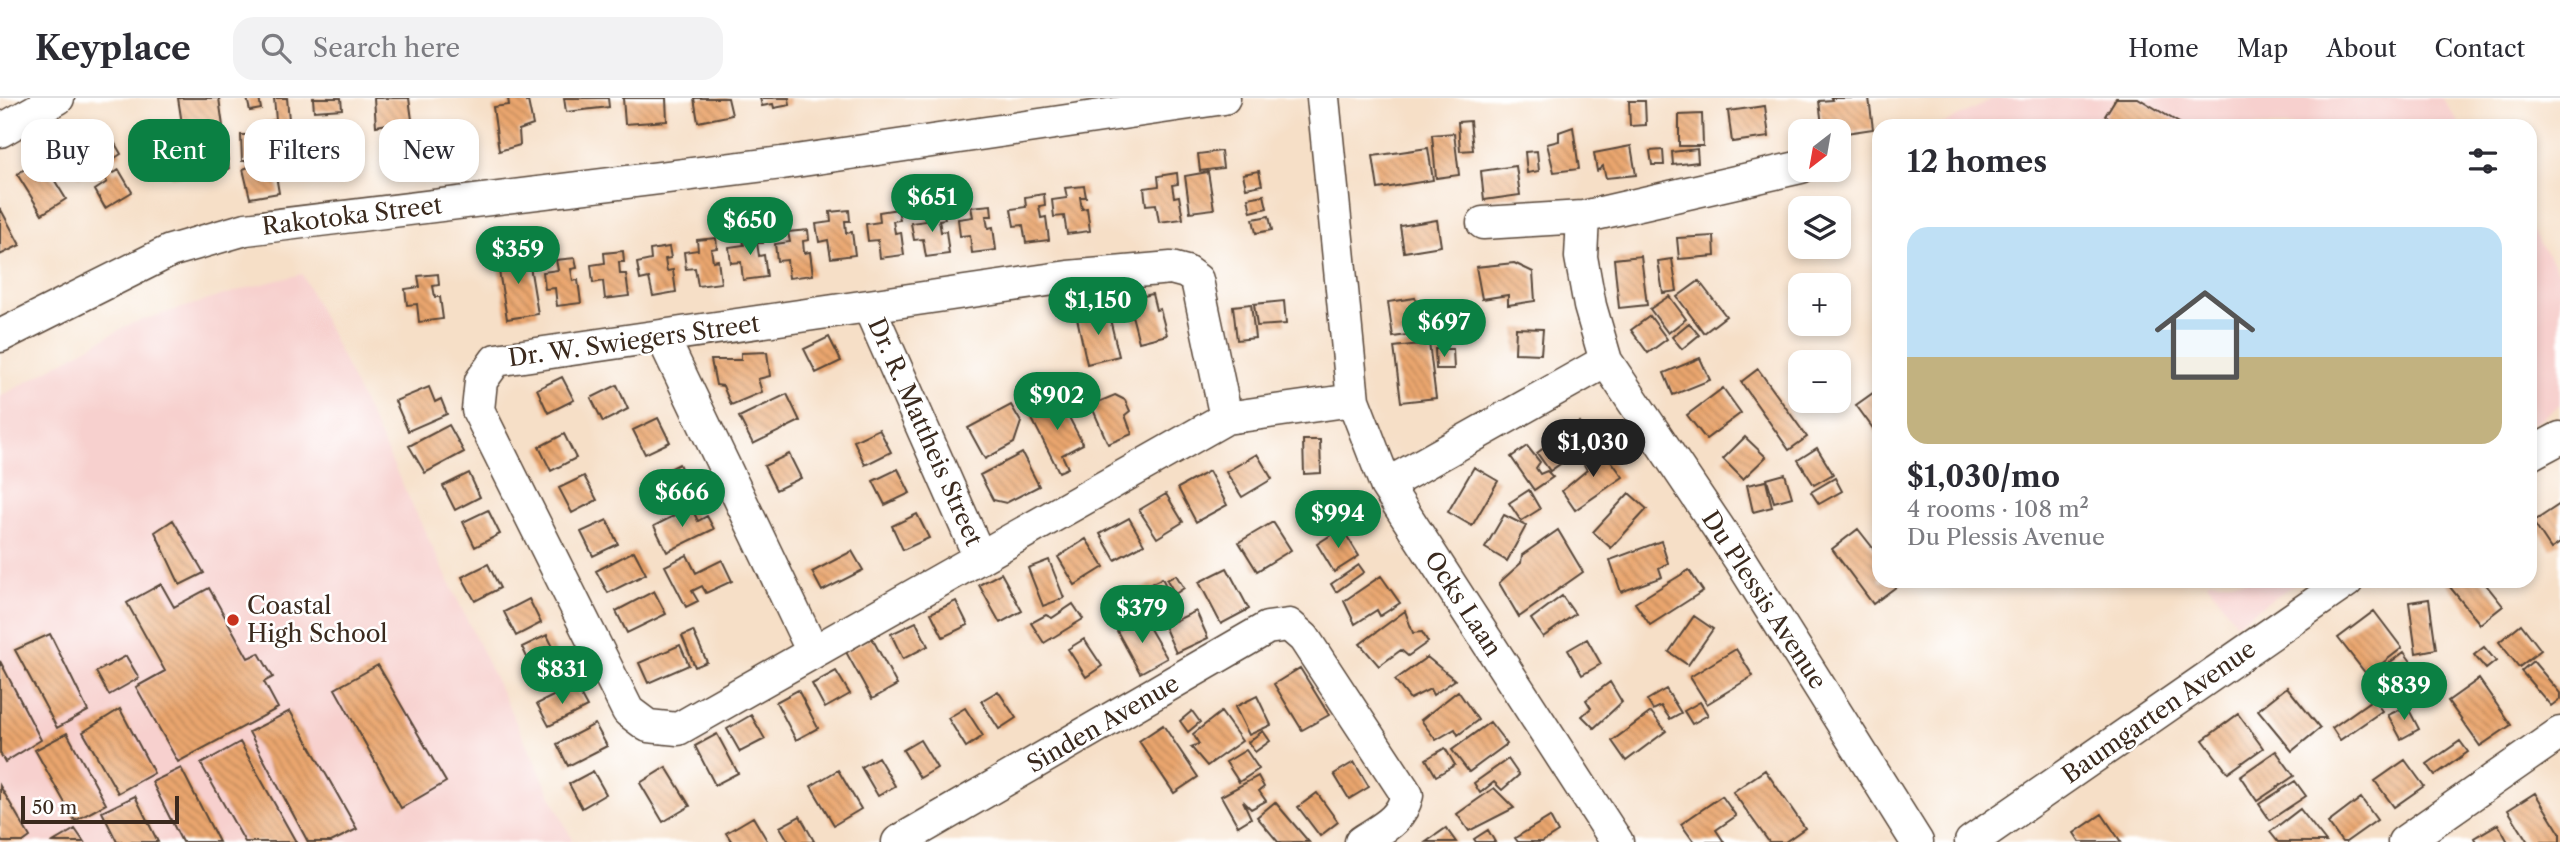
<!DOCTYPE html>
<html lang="en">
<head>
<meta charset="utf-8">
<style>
  body { margin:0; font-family:"Libre Caslon Text",serif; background:#f2f2f3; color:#2b2b33; height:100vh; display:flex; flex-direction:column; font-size:26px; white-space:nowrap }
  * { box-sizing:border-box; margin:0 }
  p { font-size:23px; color:#7c7c81 }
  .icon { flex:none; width:38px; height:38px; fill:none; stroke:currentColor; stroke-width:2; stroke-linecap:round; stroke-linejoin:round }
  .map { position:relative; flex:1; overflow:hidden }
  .details { position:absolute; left:1872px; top:21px; width:665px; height:469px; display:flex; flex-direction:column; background:#fff; border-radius:21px; box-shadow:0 4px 10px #0003 }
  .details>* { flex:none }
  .banner { position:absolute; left:21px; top:21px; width:665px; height:63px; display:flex; gap:14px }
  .needle { width:46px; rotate:211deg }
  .tools { position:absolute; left:1788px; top:21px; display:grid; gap:14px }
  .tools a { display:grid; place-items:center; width:63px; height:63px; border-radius:14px; background:#fff; box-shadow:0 4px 10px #0003; font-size:35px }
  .scale { position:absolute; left:21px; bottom:18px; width:158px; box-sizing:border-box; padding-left:7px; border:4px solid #3b2a1e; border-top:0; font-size:19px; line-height:24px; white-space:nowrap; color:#3b2a1e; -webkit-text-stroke:5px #fff; paint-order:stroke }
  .price { position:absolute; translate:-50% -60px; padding:0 16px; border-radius:24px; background:#0b8043; color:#fff; font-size:23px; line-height:46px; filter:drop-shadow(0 2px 4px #0008) }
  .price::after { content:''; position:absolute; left:50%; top:42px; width:21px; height:16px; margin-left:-10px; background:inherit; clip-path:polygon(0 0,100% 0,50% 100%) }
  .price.selected { background:#222; color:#fff }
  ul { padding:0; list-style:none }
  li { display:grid; align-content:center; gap:14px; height:371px; padding:0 35px }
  li span { display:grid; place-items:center; height:217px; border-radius:21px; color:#555 }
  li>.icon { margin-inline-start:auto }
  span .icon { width:126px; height:126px; fill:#fffc; stroke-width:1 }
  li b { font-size:30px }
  h2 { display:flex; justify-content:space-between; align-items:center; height:84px; padding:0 35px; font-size:30px }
  .tag { padding:0 24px; border-radius:21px; background:#fff; box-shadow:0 4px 10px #0003; font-size:24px; line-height:63px }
  .tag.selected { background:#0b8043; color:#fff }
  header { display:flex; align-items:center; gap:42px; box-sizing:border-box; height:98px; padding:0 35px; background:#fff; border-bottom:2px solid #e1e1e2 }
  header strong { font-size:33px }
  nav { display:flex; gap:38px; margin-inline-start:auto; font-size:24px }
  .search { width:490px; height:63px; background:#f2f2f3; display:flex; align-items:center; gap:18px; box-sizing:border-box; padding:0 24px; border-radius:21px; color:#7c7c81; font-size:26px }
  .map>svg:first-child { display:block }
  .built { fill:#f7d0ce }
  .building { fill:url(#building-back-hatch) }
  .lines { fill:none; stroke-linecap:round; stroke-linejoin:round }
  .minor-casing { stroke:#574537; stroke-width:35 }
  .minor { stroke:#fff; stroke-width:32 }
  .poi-dot { fill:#c8321e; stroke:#fff; stroke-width:2.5 }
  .labels { text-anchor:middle; stroke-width:5; stroke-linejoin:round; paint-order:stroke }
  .street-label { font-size:24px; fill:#3b2a1e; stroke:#fff }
  .poi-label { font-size:24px; fill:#3b2a1e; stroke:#fff; text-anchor:start }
</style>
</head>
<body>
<header>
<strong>Keyplace</strong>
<div class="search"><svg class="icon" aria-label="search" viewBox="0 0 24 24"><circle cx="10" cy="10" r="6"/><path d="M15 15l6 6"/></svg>Search here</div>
<nav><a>Home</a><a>Map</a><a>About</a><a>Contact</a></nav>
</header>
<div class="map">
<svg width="2560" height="744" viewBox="0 0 2560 744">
  <defs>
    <pattern id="building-back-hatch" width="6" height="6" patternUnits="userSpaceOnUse" patternTransform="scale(1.75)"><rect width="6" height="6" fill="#eaa66e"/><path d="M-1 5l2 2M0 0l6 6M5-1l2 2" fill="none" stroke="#bf875a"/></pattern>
  </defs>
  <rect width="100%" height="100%" fill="#fff"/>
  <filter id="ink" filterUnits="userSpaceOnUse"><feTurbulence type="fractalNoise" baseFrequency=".0143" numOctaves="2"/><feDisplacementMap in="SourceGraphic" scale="14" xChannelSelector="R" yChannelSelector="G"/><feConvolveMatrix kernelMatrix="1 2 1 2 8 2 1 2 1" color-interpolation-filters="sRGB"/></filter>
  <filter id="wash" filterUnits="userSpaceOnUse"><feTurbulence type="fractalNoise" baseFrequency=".00686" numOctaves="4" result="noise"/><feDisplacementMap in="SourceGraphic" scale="28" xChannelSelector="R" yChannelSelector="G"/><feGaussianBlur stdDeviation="1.57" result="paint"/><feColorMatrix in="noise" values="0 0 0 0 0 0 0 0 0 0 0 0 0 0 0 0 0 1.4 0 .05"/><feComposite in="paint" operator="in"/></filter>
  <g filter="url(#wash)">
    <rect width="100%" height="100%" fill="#f6dfc7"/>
    <path class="built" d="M1995,0H2442L2461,28H1939Z
      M2531,132L2560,176V307L2531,327Z
      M302,176L573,744H0V299L130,226L247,190Z
      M2207,483H2299L2236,525Z"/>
    <g id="blocks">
      <path class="building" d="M178,0H219L229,71L172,79L166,39L183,32Z
        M247,0H259L261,11L250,13Z
        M274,0H287L290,33L265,36L264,24L276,22Z
        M313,0H341L342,11L314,13Z
        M374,0H409L413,29L396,34L394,25L376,28Z
        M508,0H525L526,4L528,3L533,27L519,32L520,47L499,53L493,9L509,7Z
        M564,0H608L609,9L566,14Z
        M623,0H666L667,23L625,26Z
        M694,0H728L732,17L698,24Z
        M760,0H789L790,7L774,10L773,6L762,8Z
        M1831,0H1869L1873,31L1839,36V33H1830L1829,26L1822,27L1819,3L1832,2Z
        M2116,0H2138L2184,28H2122L2105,18Z
        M1629,3H1645L1646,27L1630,28Z
        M1765,8L1769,39L1732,44L1728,13Z
        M1702,16L1703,48H1679V17Z
        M1470,23L1473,52L1460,53L1458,24Z
        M1573,29L1579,71L1554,74L1547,46L1559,43V34Z
        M40,30L60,61L47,70L66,101L42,116L17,76L39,62L25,40Z
        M1454,35L1459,77L1436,80L1432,37Z
        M317,36L320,72L303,73L299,37Z
        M110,37L121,56L107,65L114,75L119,72L132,94L105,110L95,92L107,84L98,68L79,79L68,61Z
        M241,37H251L252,63H242Z
        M1631,48L1636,77L1606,80L1603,68L1597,73L1594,55Z
        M1428,50L1433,82L1378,91L1373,58Z
        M1697,51L1698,64L1673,67L1672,54Z
        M1663,52L1664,67H1652L1650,53Z
        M1221,53L1223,70L1200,73L1198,56Z
        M1537,53L1539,73L1527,75L1525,54Z
        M272,54L279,95L250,100L243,71L252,68L256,57Z
        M1516,68L1520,97L1484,102L1481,73Z
        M1259,73L1262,87L1246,90L1243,76Z
        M1208,74L1214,111L1190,114L1185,78Z
        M1177,75L1178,86L1172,87L1174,99L1179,98L1183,121L1159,124L1156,106L1146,107L1144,90L1159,88L1158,78Z
        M1084,88L1086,99H1080L1082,111L1087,110L1090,133L1067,136L1064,118L1054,119L1052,102L1067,100L1065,90Z
        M1044,96L1045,107L1039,108L1041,120L1046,119L1049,142L1026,145L1023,127L1014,128L1011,111L1026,109L1025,99Z
        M1264,97L1267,110L1251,114L1248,100Z
        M991,107L992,118H986L988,130L993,129L996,152L972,155L970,137L960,138L958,121L973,119L971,109Z
        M0,110L20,147L0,157Z
        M943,110L945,121L939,122L941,134L946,133L949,156L926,159L923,141L914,142L911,125L926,123L925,113Z
        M898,111L900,122L893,123L895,135L901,134L904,157L880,160L878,142L868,143L866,126L880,124L879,114Z
        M849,112L850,123H845L846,135L852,134L855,157L831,160L828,142L819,144L816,126L831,124L830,114Z
        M1269,118L1272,132L1256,135L1253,121Z
        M1437,122L1441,148L1404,154L1400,128Z
        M808,132L809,142L803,143L804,155L810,154L813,177L789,180L787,162L777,163L775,146L790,144L788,134Z
        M761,134L763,145H757L759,158L764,157L767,179L743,182L741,164L731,165L729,149L744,147L742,136Z
        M1714,138L1715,158L1679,161L1677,140Z
        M716,140L717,150L711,151L713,163L718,162L721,185L698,188L695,170L686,171L684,154L698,152L697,142Z
        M669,149L671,160L665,161L667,173L673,172L676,194L653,198L649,180L640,182L637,165L651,162L650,152Z
        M623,153L624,164H619L620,176H626L629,198L605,201L603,183L593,185L591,167L605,165L604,155Z
        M528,156L538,216L507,221L497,161Z
        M1641,158L1647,207L1619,210L1614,161Z
        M575,160L577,170L571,171L573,183L578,182L581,205L557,208L555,190L545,191L543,174L558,172L556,162Z
        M1672,161L1677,193L1663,195L1658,163Z
        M1514,165L1533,174L1535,203L1508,207V197L1482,201L1476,169Z
        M438,176L439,187L433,188L435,199H440L443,221L419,224L417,206L407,207L405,191L420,189L418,178Z
        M1699,183L1726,218L1704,235L1677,199Z
        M1152,196L1156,212L1160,211L1167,237L1139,244L1128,202Z
        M1669,198L1686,221L1668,235L1650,211Z
        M1415,200L1421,235L1393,239L1388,204Z
        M1284,203L1286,226L1257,228L1254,206Z
        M1251,206L1255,240L1237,242L1233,208Z
        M1108,213L1119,258L1087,266L1077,220Z
        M1650,218L1667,241L1648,255L1631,232Z
        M1689,225L1699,237L1682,251L1672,239Z
        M1516,230L1543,231L1541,256L1515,255Z
        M829,239L841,263L816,275L804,251Z
        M1429,245L1436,300L1401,304L1394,249Z
        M1435,251H1453L1454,271H1436Z
        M767,254L770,278L758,281L762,294L731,307L723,288L716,287L711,262H741V255Z
        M1700,260L1710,282L1673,297L1664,275Z
        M1758,271L1807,339L1789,352L1741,284Z
        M562,279L574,302L548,315L537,291Z
        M617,287L628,311L603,324L591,300Z
        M429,289L435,304L441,301L447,316L408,333L395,303Z
        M1723,290L1741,315L1706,341L1687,317Z
        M1880,290V340L1856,307Z
        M787,296L800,323L753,346L739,319Z
        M1115,297L1125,302L1130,313L1125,317L1132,336L1108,346L1091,307Z
        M1060,302L1083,346L1062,357L1068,370L1059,374L1030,317Z
        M1011,307L1021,324L1014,345L985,361L968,330Z
        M658,320L670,344L645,356L633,332Z
        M1580,324L1593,343L1550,373L1537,355Z
        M449,327L464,354L425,375L409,348Z
        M879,331L891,354L865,367L854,343Z
        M564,336L576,360L551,373L539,349Z
        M1745,339L1766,359L1743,381L1723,361Z
        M1303,342H1320L1321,375L1304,376Z
        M1527,348L1540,364L1536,370L1540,376L1547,373L1553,379L1534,392L1511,359Z
        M1601,349L1623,379L1575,412L1562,393L1587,372L1582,363Z
        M1817,350L1833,376L1814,387L1798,362Z
        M1022,355L1039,388L1006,405L993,402L980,377Z
        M789,356L801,380L776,392L764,368Z
        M1257,356L1272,381L1242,399L1226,374Z
        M679,366L691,391L666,403L654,379Z
        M1474,369L1498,383L1472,428L1448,414Z
        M898,371L910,395L885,407L873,383Z
        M1209,373L1227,407L1196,424L1178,390Z
        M469,375L480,399L455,412L443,388Z
        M1785,376L1792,399L1774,404L1767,381Z
        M584,378L597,402L572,415L559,390Z
        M1835,380L1842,393L1819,406L1811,394Z
        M1766,383L1772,409L1753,414L1747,387Z
        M1529,392L1540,411L1521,423L1509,405Z
        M1629,395L1647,411L1611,450L1593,434Z
        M1166,396L1183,424L1157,440L1139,412Z
        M2560,406V445L2551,451L2533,424Z
        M691,409L698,423L707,418L714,431L667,454L654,428Z
        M488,412L500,436L475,449L463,424Z
        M917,416L929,440L903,452L892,428Z
        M1504,417L1526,428L1507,463L1485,450Z
        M1129,420L1144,446L1115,462L1100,436Z
        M173,422L204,475L180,487L155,434Z
        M607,422L618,446L593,458L581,434Z
        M1273,424L1291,452L1257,473L1239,444Z
        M1342,430L1359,458L1334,474L1317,446Z
        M1858,431L1880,459V483H1897L1900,486L1873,506L1832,451Z
        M1558,432L1583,474L1519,519L1499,485L1521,465L1522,457Z
        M1086,441L1104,469L1075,487L1058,459Z
        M1661,443L1668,465L1659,470L1662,479L1621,494L1610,462Z
        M634,453L646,476L608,495L596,473Z
        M852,453L863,472L822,493L812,474Z
        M687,457L696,475L722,462L732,483L706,495L702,488L692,493L698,503L686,509L665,468Z
        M1049,462L1064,500L1043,508L1028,470Z
        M488,466L500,490L475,503L462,479Z
        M1359,467L1364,474L1336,494L1331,486Z
        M1227,470L1249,511L1221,526L1199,484Z
        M1689,472L1703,493L1650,527L1635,505Z
        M1001,475L1022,513L1000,525L979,487Z
        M1176,477L1184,490L1175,496L1167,482Z
        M1381,478L1400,505L1380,518L1377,512L1355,526L1344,503Z
        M1162,480L1169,494L1143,508L1135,494Z
        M2445,483H2483L2503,508L2480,526Z
        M161,486L174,509L209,490L248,560L259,555L273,579L264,584L278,610L178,664L136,589L165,573L127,505Z
        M654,493L666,516L627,535L616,513Z
        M1562,498L1575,516L1543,539L1531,521Z
        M529,501L541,525L516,538L504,514Z
        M2429,501L2436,551L2416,555L2409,504Z
        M956,503L968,527L943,539L931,515Z
        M1073,506L1083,521L1044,545L1031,525L1046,517L1052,520Z
        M1196,513L1208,540L1176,555L1164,528Z
        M1405,513L1413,535L1422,534L1428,544L1408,558L1401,552L1379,568L1360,546Z
        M2374,513L2402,550L2367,577L2338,540Z
        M1694,518L1713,531L1688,567L1669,554Z
        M1143,519L1167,560L1140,575L1117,533Z
        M916,524L928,548L903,561L891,536Z
        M2521,526L2541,552L2519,569L2499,544Z
        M693,533L707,564L695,569L682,538Z
        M50,536L88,613L57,630L15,552Z
        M547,537L559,561L534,574L522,549Z
        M872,540L897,587L872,601L846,554Z
        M1084,541L1102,568L1086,579L1068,551Z
        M1587,541L1601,566L1582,577L1568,552Z
        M680,547L689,567L648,585L639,565Z
        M2484,549L2496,563L2486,571L2474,557Z
        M1736,551L1753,578L1707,606L1690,579Z
        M2404,554L2426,584L2407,601L2399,588L2392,590L2380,589L2373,577Z
        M126,558L139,580L109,597L96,574Z
        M1427,559L1455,582L1433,597L1430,591L1410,601L1395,582Z
        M0,563L41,642L5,664L0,655Z
        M2533,563L2560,595V601L2551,608L2521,573Z
        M378,567L446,684L401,710L335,591Z
        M1300,570L1329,617L1302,632L1274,586Z
        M836,573L850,596L825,610L812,586Z
        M2479,581L2511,627L2480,648L2448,603Z
        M1610,584L1622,604L1594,630L1582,618L1591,610L1586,602Z
        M575,587L587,609L549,628L537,606Z
        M2287,589L2320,630L2292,653L2258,612Z
        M1666,591L1681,615L1670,621L1661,608L1653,612L1647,602Z
        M798,592L818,630L796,642L776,604Z
        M998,593L1016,620L999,631L981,603Z
        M1458,593L1478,622L1458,637L1455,631L1436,642L1421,622Z
        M1257,598L1271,627L1249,637L1235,609Z
        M2373,601L2382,613L2340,642L2332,630Z
        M1700,604L1708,617L1692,626L1684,613Z
        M2407,608L2419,631L2401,641L2388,617Z
        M965,610L983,638L966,649L948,620Z
        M120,611L154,675L118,695L83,634Z
        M290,613L357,731L331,744H308L249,634Z
        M1192,613L1200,624L1188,634L1180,623Z
        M1221,614L1242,643L1207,668L1191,649L1199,646L1193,636Z
        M1651,614L1666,633L1626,663L1612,643Z
        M2238,616L2263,650L2228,675L2203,642Z
        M751,617L765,641L740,654L727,631Z
        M1490,624L1507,646L1469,674L1452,652Z
        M595,626L607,648L568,668L557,646Z
        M1163,627L1198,679L1174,695L1139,643Z
        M1263,633L1270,643L1255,654L1248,644Z
        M67,635L106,706L75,723L35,652Z
        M717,636L738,675L715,687L695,648Z
        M920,642L937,670L920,680L903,652Z
        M2460,643L2468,654L2435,677L2427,666Z
        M240,644L296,744H245L201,666Z
        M1445,650L1455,667L1436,678L1426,661Z
        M1246,652L1259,671L1239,684L1226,664Z
        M2276,653L2294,678L2257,703L2240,678Z
        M878,659L895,688L878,698L861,669Z
        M1508,661L1519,677L1502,692L1494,684L1480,695L1474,685Z
        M2405,662L2424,688L2394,709L2375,683Z
        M1354,664L1369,689L1349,701L1334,676Z
        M666,669L690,708L663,724L640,685Z
        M181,670L219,744H182L152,684Z
        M838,672L861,711L834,727L811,688Z
        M1765,672L1805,730L1785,744H1769L1733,694Z
        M593,673L606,696L582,710L569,686Z
        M1258,678L1264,689L1259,693L1266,703L1251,711L1243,703L1251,720L1238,728L1221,698Z
        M2295,683L2306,698L2270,722L2259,706Z
        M0,688L30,739L23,744H2L0,740Z
        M1494,690L1514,710L1469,733L1457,716Z
        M1317,695L1338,724L1320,738L1298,709Z
        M2535,695L2560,735V744H2528L2508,712Z
        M135,698L158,744H117L102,714Z
        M1722,698L1736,718L1716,732L1724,744H1694L1681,726Z
        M2361,700L2377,722L2346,744H2342L2328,725Z
        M1275,704L1309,744H1278L1257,719Z
        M2300,711L2326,744H2278L2270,734Z
        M2102,716L2121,744H2080L2074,735Z
        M800,718L814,743L812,744H789L780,729Z
        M753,719L768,744H732L726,735Z
        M1550,719L1558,734L1542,744H1518L1515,740Z
        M2498,726L2508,744H2476L2474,740Z
        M1446,730L1456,744H1426Z
        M75,731L84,744H53Z
        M1488,732L1495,744H1476L1474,741Z"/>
    </g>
  </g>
  <g filter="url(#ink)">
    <use href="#blocks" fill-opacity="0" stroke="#574537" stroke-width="2"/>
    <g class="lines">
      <g class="minor-casing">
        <path id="minor" d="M1323,0L1353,302L1386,387L1617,744
          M0,33L58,0
          M1801,69L1583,119L1581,159L1590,208L1606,263L1740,462L1917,744
          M1483,125L1583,119
          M869,209L980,460
          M0,238L170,153L246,131L782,65L1224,0
          M662,238L813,554
          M1226,320L1197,182L1186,174L1171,170L1068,179L496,262L481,283L478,312L628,613L648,628L678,631L1226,320L1353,302
          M2530,356L2560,340
          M1386,387L1606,263
          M898,744L1267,530L1289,527L1304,540L1407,697C1401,723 1382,730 1361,744
          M1971,744L2347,483
          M2404,744L2560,635"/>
      </g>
      <use href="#minor" class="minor"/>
    </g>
  </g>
  <circle class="poi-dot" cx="233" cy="522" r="7"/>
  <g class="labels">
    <g class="street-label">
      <text transform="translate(352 118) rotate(-7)" y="8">Rakotoka Street</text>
      <text transform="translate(634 243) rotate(-8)" y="8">Dr. W. Swiegers Street</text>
      <text transform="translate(925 334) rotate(66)" y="8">Dr. R. Mattheis Street</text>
      <text transform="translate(1764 502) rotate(57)" y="8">Du Plessis Avenue</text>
      <text transform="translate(1463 506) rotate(57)" y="8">Ocks Laan</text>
      <text transform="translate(2159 614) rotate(-35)" y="8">Baumgarten Avenue</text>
      <text transform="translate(1103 626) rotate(-30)" y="8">Sinden Avenue</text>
    </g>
    <g class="poi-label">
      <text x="247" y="516">Coastal<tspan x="247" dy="28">High School</tspan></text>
    </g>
  </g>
</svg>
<div class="tools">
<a><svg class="needle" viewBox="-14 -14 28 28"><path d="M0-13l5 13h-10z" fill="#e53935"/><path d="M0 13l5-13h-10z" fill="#7c7c81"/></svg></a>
<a><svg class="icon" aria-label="layers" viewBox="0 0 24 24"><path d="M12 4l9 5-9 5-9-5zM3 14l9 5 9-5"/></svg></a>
<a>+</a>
<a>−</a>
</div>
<div class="scale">50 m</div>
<b class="price" style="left:932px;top:136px">$651</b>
<b class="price" style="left:750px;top:159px">$650</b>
<b class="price" style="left:518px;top:188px">$359</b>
<b class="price" style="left:1098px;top:239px">$1,150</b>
<b class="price" style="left:1444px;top:261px">$697</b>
<b class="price" style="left:1057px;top:334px">$902</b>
<b class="price selected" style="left:1593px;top:381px">$1,030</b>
<b class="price" style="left:682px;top:431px">$666</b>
<b class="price" style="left:1338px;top:452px">$994</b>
<b class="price" style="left:1142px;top:547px">$379</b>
<b class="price" style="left:562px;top:608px">$831</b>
<b class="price" style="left:2404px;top:624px">$839</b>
<div class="banner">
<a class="tag">Buy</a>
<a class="tag selected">Rent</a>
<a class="tag">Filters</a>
<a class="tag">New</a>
</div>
<section class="details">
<h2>12 homes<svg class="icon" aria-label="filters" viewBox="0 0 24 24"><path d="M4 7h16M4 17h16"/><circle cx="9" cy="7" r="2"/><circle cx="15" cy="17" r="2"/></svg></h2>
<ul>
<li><span style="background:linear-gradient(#bfe0f5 60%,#c2b280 0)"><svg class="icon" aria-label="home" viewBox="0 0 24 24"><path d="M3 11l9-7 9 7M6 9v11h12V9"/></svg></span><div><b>$1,030/mo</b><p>4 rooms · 108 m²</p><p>Du Plessis Avenue</p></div></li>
</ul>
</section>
</div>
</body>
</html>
